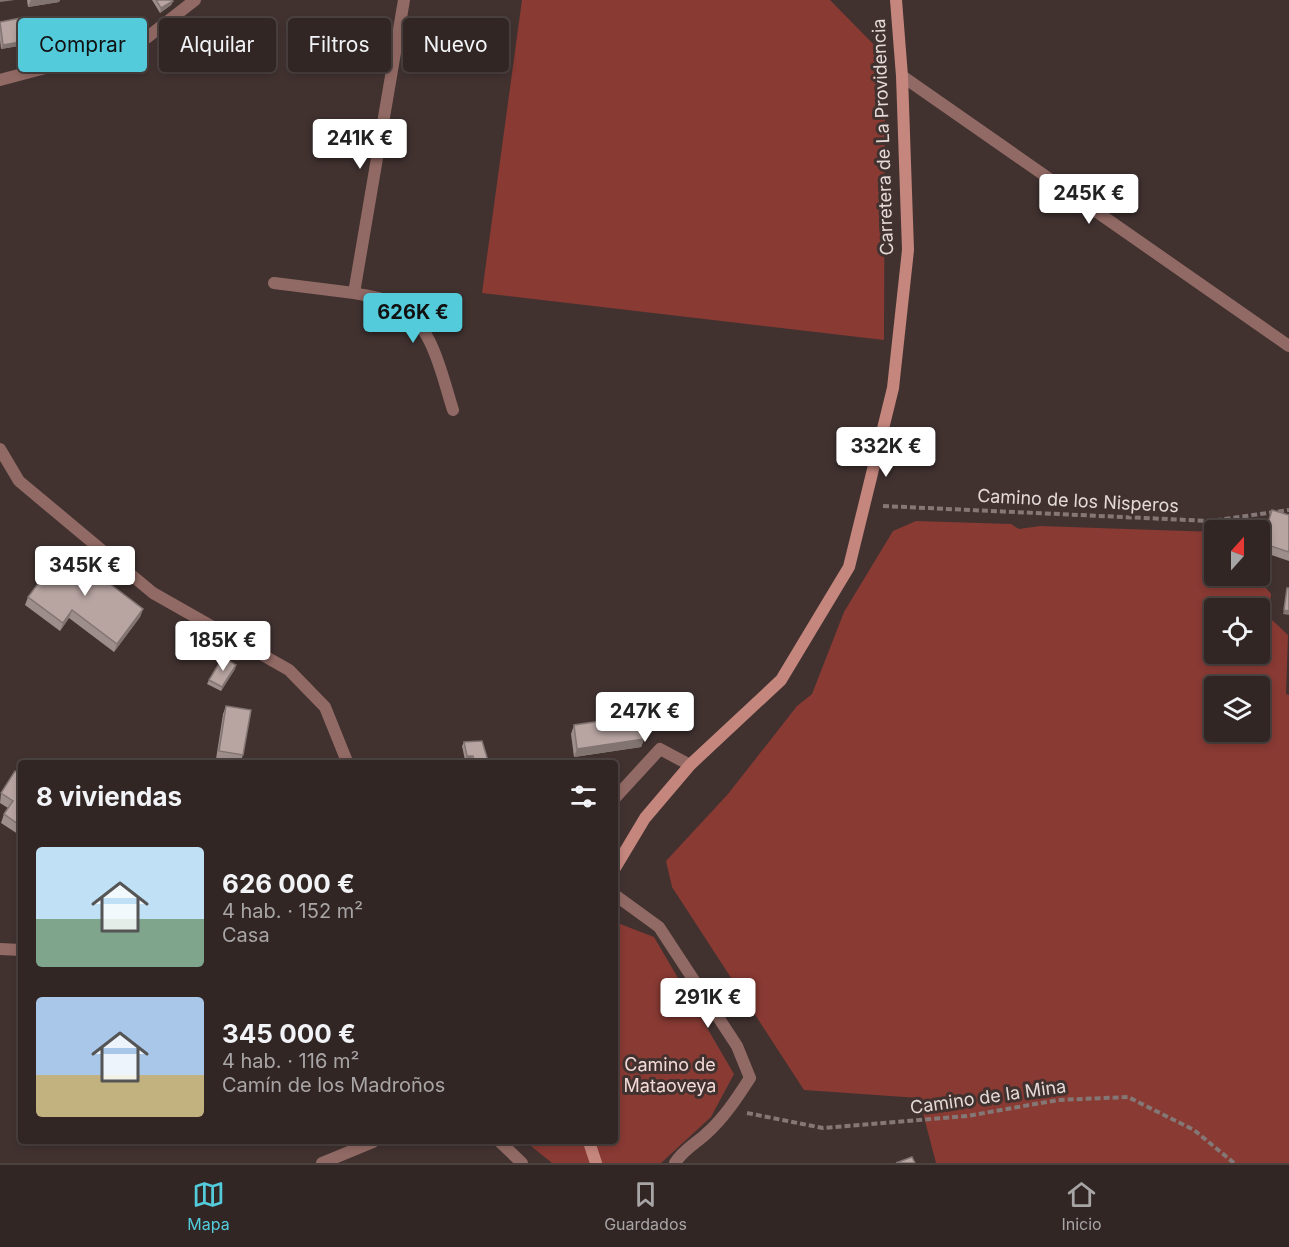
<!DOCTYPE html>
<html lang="es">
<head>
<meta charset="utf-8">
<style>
  body { margin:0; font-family:Inter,sans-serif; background:#3d3231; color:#f1f3f6; height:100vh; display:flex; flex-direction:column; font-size:22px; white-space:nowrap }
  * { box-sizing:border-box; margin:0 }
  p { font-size:20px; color:#a8a5a6 }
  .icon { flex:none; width:33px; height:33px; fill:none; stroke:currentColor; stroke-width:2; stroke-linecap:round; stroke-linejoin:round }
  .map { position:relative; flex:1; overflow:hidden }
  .side { position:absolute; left:18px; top:760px; width:600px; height:384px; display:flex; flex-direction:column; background:#312624; border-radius:6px; box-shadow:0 3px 9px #0003,0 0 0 2px #4c4341 }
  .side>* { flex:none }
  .top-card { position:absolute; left:18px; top:18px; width:600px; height:54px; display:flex; gap:12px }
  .needle { width:39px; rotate:21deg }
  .tools { position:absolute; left:1204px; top:520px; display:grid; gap:12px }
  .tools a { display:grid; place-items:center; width:66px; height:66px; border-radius:6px; background:#312624; box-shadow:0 3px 9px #0003,0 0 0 2px #4c4341; font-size:30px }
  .price { position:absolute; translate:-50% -51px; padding:0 14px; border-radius:6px; background:#fff; color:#222; font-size:20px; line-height:39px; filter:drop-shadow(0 2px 3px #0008) }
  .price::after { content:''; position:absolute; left:50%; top:36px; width:18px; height:14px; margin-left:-9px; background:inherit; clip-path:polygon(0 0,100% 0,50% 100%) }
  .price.current { background:#53cbdb; color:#111 }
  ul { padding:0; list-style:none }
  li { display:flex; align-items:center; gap:18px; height:150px; padding:0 18px }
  li span { display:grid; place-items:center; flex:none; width:168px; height:120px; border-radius:6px; color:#555 }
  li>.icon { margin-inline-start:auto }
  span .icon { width:72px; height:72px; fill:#fffc; stroke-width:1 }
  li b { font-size:26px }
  h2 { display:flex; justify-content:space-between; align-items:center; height:72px; padding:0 18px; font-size:26px }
  .chip { padding:0 21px; border-radius:6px; background:#312624; box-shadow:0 3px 9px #0003,0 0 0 2px #4c4341; font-size:21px; line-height:54px }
  .chip.current { background:#53cbdb; color:#111 }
  .tabs { display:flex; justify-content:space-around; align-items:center; height:84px; border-top:2px solid #4c4341; background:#312624; font-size:16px; color:#a8a5a6 }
  .tabs a { display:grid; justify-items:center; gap:3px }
  .tabs .current { color:#53cbdb }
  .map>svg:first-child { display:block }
  .green { fill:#883a33; fill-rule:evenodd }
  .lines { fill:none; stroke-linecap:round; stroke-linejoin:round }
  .path { stroke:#847775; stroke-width:4; stroke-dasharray:6 3; stroke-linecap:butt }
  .street { stroke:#926a65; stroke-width:12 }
  .secondary { stroke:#c5867d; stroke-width:12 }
  .wall { fill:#9e8e8b }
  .shaded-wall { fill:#817471 }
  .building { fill:#b8a5a2; stroke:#817471; stroke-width:1.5 }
  .labels { text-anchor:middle; stroke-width:6; stroke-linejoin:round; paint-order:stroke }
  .street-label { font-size:18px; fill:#e4dad8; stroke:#413230 }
  .park-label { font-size:18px; fill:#f3dad6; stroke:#413230 }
</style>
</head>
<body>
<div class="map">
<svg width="1289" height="1163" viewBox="0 0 1289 1163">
  <rect width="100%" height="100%" fill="#413230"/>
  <path class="green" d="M522,0H830L885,56L884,340L482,293Z
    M916,521L1011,524L1019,529L1040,526L1215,532V576H1256L1271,594L1269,617L1288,635L1286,694L1289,695V1163H936L919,1098L804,1090L672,887L666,861L728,794L797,706L812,694L844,612L893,531ZM1215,609H1260V654H1215ZM1215,687H1260V732H1215Z
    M615,922L654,937L734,1074L711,1117L661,1163H552L526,1142H615Z"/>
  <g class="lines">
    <path class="path" d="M883,506L1210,521L1289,510
      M747,1113L823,1128L967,1116L1058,1100L1128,1097L1194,1130L1234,1163"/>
    <path class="street" d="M902,76L1289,346
      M0,80L140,43L195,0
      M274,283L354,293L404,0
      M354,293C367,296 384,298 396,304C433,324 441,373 453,410
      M0,449L19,481L153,593L289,670L325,707L348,764
      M615,798L660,749L690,765
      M615,895L659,927L737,1046L750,1078C737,1098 724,1118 706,1134C695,1144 683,1150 675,1163
      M0,949L21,950
      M500,1142L522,1163
      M322,1163L373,1142"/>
    <path class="secondary" d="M615,868L645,818L690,765L781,680L849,567L893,388L908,250L902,76L896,0
      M589,1142L596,1163"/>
  </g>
  <path class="wall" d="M27,0H60L59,2L28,7Z
    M152,0H172L173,1L171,5L160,13Z
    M0,22L25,41L24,45L1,49L0,40Z
    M40,37L68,52L41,56L39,41Z
    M1272,510L1289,515V561L1260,551Z
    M28,597L143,609L140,617L114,652L69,618L60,631L25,605Z
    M235,669L221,691L207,684L209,680Z
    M226,706L243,755L240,763L216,759L223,714Z
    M601,717L644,739L641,747L574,757L571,734L574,725L599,722Z
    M464,742L489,764H472L471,760H465L462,746Z
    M21,776V836L1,823L4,814L8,808L0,803L1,793Z"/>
  <path class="shaded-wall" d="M0,0H15L0,2Z
    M31,0H60L59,2L28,7Z
    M173,1L171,5L160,13L161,8Z
    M25,41L24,45L1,49L3,45Z
    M70,48L68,52L41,56L43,52Z
    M143,609L140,617L114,652L117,644Z
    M72,610L69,618L60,631L63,623Z
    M1284,610L1289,611V615L1283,614Z
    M236,665L235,669L221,691L222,687Z
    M644,739L641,747L574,757L577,749Z
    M467,756H473L471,760H465Z"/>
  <path class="building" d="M156,0H172L173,1L161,8Z
    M21,18L25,41L3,45L0,22Z
    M68,33L70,48L43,52L40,37Z
    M1272,510L1289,515V552L1262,543Z
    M64,549L143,609L117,644L72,610L63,623L28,597Z
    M1287,588H1289V611L1284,610Z
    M223,657L236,665L222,687L209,680Z
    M226,706L251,710L243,755L219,751Z
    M640,712L644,739L577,749L574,725L601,721V717Z
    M482,741L489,764H475L473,756H467L464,742Z
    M243,761L261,764H243Z
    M15,771L21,776V826L4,814L13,801L1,793Z
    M912,1157L915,1163H896Z"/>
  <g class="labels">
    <g class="street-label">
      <text transform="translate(883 137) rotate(-92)" y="6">Carretera de La Providencia</text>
      <text transform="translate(1078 501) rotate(3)" y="6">Camino de los Nisperos</text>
      <text transform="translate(988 1097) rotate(-8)" y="6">Camino de la Mina</text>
    </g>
    <g class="park-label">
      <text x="670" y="1071">Camino de<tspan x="670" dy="21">Mataoveya</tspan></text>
    </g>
  </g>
</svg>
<div class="tools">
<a><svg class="needle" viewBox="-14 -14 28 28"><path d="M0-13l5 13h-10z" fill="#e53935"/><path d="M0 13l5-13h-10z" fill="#a8a5a6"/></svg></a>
<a><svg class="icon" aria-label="locate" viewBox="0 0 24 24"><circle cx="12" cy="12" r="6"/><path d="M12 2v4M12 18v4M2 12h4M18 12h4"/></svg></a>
<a><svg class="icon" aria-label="layers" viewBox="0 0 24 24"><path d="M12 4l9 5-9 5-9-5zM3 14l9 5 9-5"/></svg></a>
</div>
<b class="price" style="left:360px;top:170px">241K €</b>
<b class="price" style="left:1089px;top:225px">245K €</b>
<b class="price current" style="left:413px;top:344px">626K €</b>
<b class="price" style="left:886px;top:478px">332K €</b>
<b class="price" style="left:85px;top:597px">345K €</b>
<b class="price" style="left:223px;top:672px">185K €</b>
<b class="price" style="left:645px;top:743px">247K €</b>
<b class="price" style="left:708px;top:1029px">291K €</b>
<div class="top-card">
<a class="chip current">Comprar</a>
<a class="chip">Alquilar</a>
<a class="chip">Filtros</a>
<a class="chip">Nuevo</a>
</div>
<section class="side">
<h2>8 viviendas<svg class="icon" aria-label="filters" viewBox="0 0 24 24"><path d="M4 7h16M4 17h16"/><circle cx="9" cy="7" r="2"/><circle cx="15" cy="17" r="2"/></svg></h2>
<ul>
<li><span style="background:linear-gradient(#bfe0f5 60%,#7fa58c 0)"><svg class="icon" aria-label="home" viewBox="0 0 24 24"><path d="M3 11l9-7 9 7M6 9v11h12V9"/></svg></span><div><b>626 000 €</b><p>4 hab. · 152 m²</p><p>Casa</p></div></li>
<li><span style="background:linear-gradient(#a9c7e8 65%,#c2b280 0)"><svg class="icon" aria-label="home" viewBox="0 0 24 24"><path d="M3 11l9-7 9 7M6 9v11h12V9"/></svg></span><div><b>345 000 €</b><p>4 hab. · 116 m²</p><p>Camín de los Madroños</p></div></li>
</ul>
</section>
</div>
<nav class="tabs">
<a class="current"><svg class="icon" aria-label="map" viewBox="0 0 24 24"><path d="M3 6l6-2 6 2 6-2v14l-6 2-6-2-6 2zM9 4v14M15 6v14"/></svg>Mapa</a>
<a><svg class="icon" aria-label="saved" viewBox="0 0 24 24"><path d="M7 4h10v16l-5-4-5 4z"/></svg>Guardados</a>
<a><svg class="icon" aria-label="home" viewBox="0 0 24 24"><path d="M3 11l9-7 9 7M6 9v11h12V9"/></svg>Inicio</a>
</nav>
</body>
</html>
